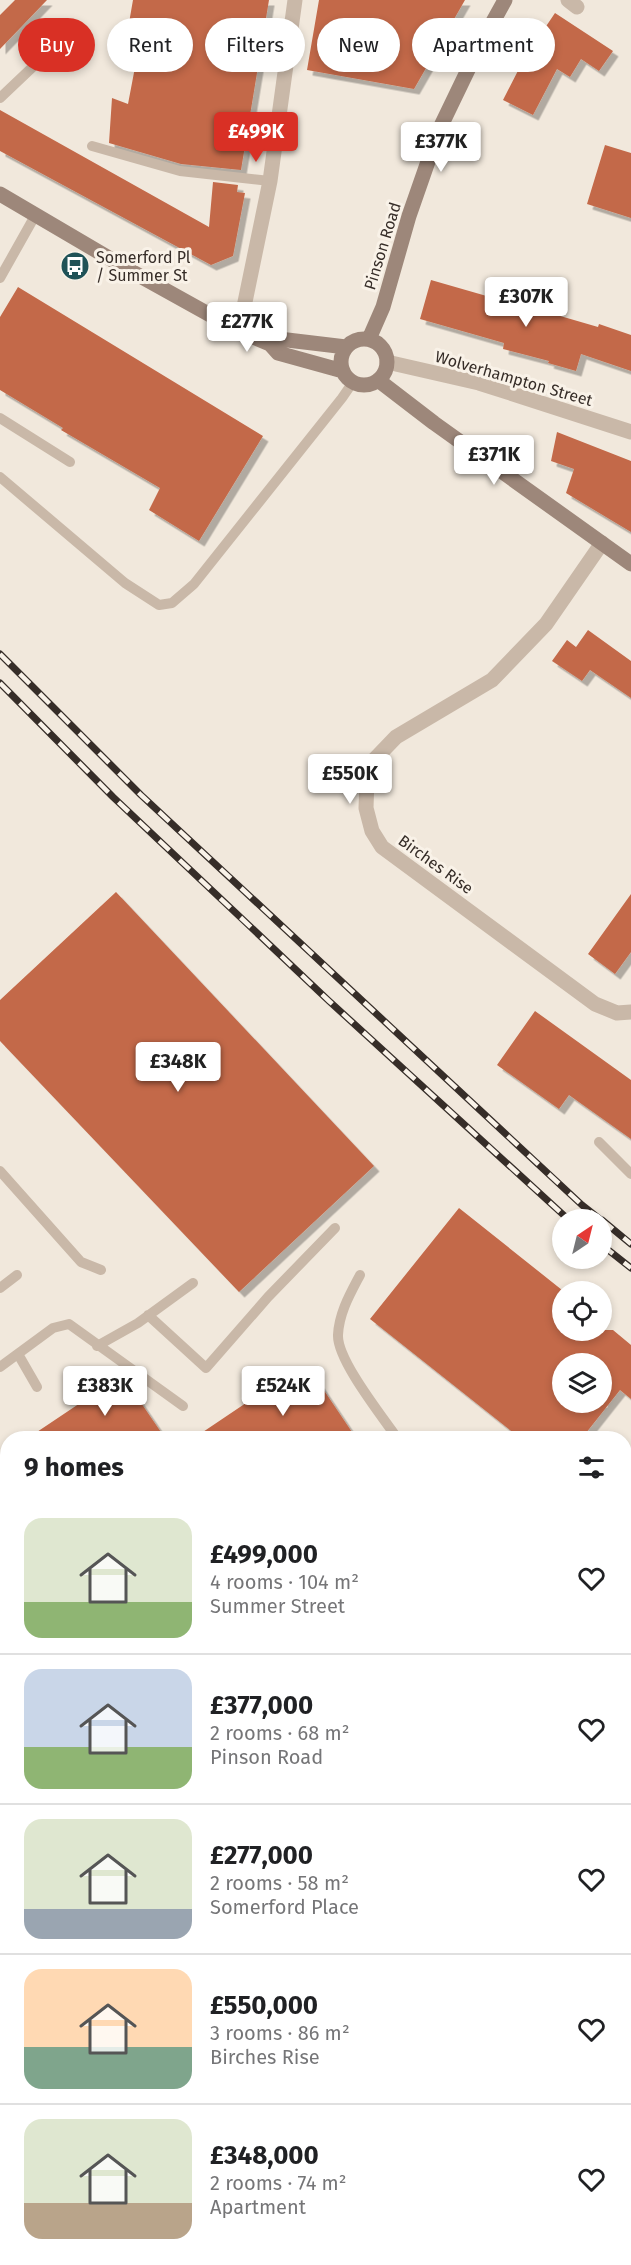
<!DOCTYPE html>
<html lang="en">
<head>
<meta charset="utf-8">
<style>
  body { margin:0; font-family:"Fira Sans",sans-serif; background:#f2f2f2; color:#202124; height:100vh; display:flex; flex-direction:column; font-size:22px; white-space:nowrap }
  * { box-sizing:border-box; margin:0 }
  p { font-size:20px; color:#757577 }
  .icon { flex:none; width:33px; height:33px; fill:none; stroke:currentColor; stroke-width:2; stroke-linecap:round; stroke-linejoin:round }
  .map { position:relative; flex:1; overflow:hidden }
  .details { position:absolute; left:0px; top:1431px; width:632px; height:834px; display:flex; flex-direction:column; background:#fff; border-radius:24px 24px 0 0; box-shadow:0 3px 9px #0003 }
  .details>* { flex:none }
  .hud { position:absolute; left:18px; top:18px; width:596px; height:54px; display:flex; gap:12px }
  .needle { width:39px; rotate:35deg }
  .controls { position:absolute; left:552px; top:1209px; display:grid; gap:12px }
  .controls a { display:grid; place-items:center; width:60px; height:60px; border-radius:50%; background:#fff; box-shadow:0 3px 9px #0003; font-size:30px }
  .price { position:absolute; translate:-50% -51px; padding:0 14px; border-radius:6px; background:#fff; color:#222; font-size:20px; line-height:39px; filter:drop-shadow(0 2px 3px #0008) }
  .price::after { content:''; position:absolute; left:50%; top:36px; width:18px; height:14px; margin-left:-9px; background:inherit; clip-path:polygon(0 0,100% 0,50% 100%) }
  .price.on { background:#d93025; color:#fff }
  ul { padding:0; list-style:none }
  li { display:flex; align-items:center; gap:18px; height:150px; padding:0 24px }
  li+li { border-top:2px solid #e0e0e0 }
  li span { display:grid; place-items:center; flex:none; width:168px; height:120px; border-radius:18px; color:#555 }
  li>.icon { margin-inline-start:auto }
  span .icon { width:72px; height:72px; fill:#fffc; stroke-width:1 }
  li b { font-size:26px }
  h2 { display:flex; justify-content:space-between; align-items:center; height:72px; padding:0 24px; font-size:26px }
  .chip { padding:0 21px; border-radius:27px; background:#fff; box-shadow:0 3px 9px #0003; font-size:21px; line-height:54px }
  .chip.on { background:#d93025; color:#fff }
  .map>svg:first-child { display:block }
  .building { fill:#c36949; fill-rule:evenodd; filter:url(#shadow) }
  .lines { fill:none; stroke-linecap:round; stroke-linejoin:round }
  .service { stroke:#c9b8a8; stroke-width:10 }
  .minor { stroke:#c9b8a8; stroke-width:15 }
  .secondary { stroke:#9d877a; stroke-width:15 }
  .rail-casing { stroke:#362d28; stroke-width:7 }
  .rail { stroke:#f9f2e8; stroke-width:4.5; stroke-dasharray:14; stroke-linecap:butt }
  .labels { text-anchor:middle; stroke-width:6; stroke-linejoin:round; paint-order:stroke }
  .street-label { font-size:16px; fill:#362d28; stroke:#f9f2e8 }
  .poi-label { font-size:16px; fill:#362d28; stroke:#f9f2e8; text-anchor:start }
</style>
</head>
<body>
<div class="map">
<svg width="631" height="2265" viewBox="0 0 631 2265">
  <defs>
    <filter id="shadow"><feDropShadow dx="5.5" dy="5.5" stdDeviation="0" flood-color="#0004"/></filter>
  </defs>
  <rect width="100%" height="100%" fill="#f1e8dc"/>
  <path class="building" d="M15,0H47L0,49V15Z
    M133,0H269L241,170L181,164L109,143L112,98L128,104L140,41L126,40Z
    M319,0H465L414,89L307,70Z
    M555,13L613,51L599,71L581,59L570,77L557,69L533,115L503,100L524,59Z
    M0,110L209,227L213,182L238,185L237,192L245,193L233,256L211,265L0,151Z
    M605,145L631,153V218L587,204Z
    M431,280L514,304L516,298L545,306L543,311L598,327L599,324L631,335V371L581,354L576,371L548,363L549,361L503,349L504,343L420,319Z
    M18,287L263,436L199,541L149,510L160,488L61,430L63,428L0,390V317Z
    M557,432L631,461V532L566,493L574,469L551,461Z
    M588,630L631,661V698L590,670L582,681L552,661L567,640L576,647Z
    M116,892L374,1166L239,1292L0,1041V1000Z
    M631,894V952L615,974L588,954Z
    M535,1011L631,1080V1139L569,1095L559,1109L497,1065Z
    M459,1208L562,1290V1330H613L631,1345V1399L620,1390L582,1438H520L370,1319ZM562,1364H602V1402H562Z
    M122,1375L165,1438H28Z
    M283,1378L296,1398L319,1383L356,1438H194Z"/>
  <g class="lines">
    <path class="service" d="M0,98L59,42
      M92,146L180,171L270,181
      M0,278L36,214
      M0,418L70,462
      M0,477L125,583L159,605L172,603L194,584L342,398L353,382
      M599,1142L631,1174
      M0,1171L81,1262L101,1270
      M360,1275C350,1294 339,1313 338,1335C337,1360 382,1416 397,1438
      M0,1288L17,1275
      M148,1315L206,1368L268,1297L335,1228
      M97,1346L138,1323L193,1283
      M18,1354L37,1387
      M0,1367L53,1328L69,1324L183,1406
      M0,1473L8,1483
      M624,1602L631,1607
      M0,1768L8,1779
      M624,1993L631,1976
      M624,2086L631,2089
      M0,2102L8,2099
      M314,2258L325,2265
      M494,2258L509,2265
      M184,2265L199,2258
      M460,2265L466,2258"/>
    <path class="minor" d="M568,0L577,7
      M239,331L270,181L295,0
      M387,362L479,383L631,432
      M602,543L546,624L492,680L396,737L372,762L367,778L366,808L372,831L382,847L595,1004L617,1013L631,1012
      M0,1575L8,1587
      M425,2258L435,2265
      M0,2260L8,2255"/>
    <path class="secondary" d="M0,194L131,271L239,331L270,344L278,353L343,371
      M369,339L383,307L409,216L439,130L479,47L505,0
      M341 362a23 23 0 1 1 46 0a23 23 0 1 1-46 0Z
      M270,344L279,339L346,347
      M378,380L434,423L631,564"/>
    <g class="rail-casing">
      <path id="rail" d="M0,654L141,795L582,1205L601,1220
        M0,683L113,797L329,1001L569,1220
        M602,1220L631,1244
        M602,1245L631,1268"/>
    </g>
    <use href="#rail" class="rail"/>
  </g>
  <defs>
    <g id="bus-disc" transform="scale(1.5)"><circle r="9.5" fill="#1f5257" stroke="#f9f2e8"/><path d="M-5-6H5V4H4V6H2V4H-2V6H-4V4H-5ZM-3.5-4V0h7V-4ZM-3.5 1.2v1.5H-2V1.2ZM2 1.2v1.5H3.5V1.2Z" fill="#fff"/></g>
  </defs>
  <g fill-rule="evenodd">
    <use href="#bus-disc" x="75" y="266"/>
  </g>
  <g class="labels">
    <g class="street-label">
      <text transform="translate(382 246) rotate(-73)" y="6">Pinson Road</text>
      <text transform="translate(514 378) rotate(16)" y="6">Wolverhampton Street</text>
      <text transform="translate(436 864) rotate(36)" y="6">Birches Rise</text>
    </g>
    <g class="poi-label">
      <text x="96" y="263">Somerford Pl<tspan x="96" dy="18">/ Summer St</tspan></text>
    </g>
  </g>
</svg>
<div class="controls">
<a><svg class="needle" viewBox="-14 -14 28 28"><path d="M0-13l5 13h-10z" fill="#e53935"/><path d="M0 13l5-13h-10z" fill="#757577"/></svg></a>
<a><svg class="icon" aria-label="locate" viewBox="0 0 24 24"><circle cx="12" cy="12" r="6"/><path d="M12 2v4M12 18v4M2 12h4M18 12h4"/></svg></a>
<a><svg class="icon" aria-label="layers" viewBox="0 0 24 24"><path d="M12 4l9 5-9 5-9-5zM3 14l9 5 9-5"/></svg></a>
</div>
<b class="price on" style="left:256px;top:163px">£499K</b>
<b class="price" style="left:441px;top:173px">£377K</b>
<b class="price" style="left:526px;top:328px">£307K</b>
<b class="price" style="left:247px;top:353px">£277K</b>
<b class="price" style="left:494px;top:486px">£371K</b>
<b class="price" style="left:350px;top:805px">£550K</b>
<b class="price" style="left:178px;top:1093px">£348K</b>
<b class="price" style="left:105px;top:1417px">£383K</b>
<b class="price" style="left:283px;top:1417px">£524K</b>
<div class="hud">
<a class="chip on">Buy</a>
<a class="chip">Rent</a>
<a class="chip">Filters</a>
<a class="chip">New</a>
<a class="chip">Apartment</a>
</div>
<section class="details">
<h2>9 homes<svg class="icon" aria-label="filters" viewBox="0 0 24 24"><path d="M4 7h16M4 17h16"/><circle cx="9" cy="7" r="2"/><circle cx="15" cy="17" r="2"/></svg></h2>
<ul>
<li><span style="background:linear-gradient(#dfe7d0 70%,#8fb573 0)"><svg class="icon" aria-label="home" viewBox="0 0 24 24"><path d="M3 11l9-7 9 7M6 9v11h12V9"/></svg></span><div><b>£499,000</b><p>4 rooms · 104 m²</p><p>Summer Street</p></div><svg class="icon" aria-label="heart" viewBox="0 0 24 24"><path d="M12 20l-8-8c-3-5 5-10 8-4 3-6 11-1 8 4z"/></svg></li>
<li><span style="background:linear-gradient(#c9d6e8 65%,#8fb573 0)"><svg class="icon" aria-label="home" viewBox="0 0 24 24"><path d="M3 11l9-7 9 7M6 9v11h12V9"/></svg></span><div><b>£377,000</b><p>2 rooms · 68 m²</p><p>Pinson Road</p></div><svg class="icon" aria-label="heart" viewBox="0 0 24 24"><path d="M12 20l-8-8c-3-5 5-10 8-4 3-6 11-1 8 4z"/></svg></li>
<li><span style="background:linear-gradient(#dfe7d0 75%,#9aa5b1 0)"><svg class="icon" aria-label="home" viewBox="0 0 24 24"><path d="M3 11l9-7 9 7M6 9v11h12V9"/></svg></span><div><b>£277,000</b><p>2 rooms · 58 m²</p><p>Somerford Place</p></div><svg class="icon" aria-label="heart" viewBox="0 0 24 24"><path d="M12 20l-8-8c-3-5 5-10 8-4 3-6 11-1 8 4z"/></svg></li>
<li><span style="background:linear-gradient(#ffd9b3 65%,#7fa58c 0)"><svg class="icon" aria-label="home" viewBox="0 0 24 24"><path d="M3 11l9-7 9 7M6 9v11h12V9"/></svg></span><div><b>£550,000</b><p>3 rooms · 86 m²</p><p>Birches Rise</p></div><svg class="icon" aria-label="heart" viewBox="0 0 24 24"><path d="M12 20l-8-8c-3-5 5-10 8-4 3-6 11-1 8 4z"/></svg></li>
<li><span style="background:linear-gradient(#dfe7d0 70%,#b9a48a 0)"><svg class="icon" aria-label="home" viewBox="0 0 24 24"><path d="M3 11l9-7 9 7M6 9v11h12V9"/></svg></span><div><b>£348,000</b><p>2 rooms · 74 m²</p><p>Apartment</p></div><svg class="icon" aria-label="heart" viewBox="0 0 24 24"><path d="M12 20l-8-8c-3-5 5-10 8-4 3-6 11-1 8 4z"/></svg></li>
</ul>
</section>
</div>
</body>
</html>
